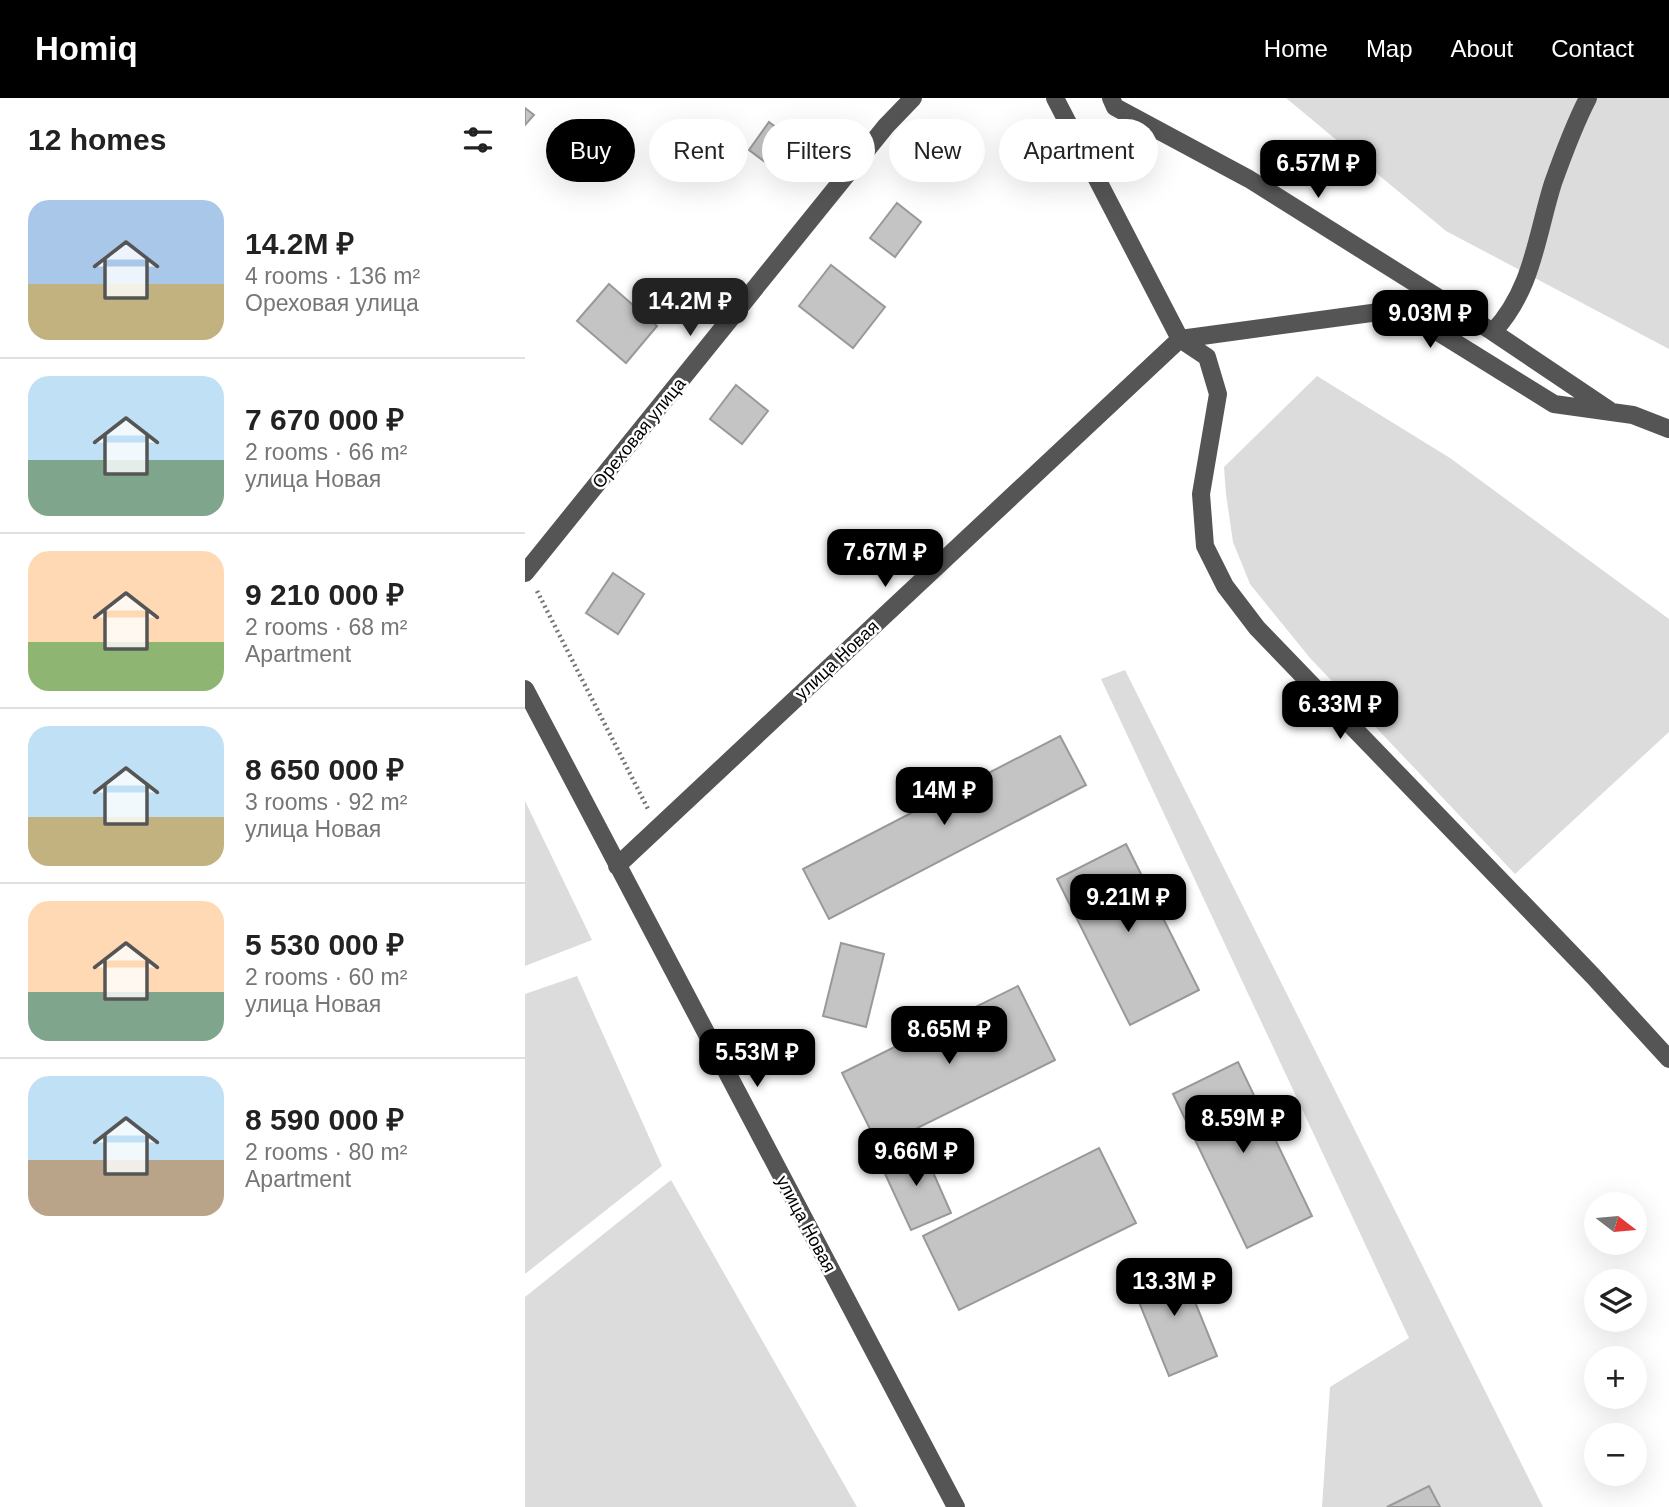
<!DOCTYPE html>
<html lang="en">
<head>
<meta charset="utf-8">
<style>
  body { margin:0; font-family:Arial,sans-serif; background:#f6f6f6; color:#222; height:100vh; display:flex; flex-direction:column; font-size:26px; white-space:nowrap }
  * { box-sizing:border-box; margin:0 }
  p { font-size:23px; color:#767676 }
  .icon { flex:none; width:38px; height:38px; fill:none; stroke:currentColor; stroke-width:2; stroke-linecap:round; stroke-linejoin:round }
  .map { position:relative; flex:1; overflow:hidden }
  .sheet { display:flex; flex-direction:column; background:#fff; width:525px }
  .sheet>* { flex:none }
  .banner { position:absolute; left:21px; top:21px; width:665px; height:63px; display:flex; gap:14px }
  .needle { width:46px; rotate:106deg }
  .tools { position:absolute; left:1059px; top:1094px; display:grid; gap:14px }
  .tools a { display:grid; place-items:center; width:63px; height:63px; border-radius:50%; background:#fff; box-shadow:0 7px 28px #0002; font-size:35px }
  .price { position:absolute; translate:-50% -60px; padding:0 16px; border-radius:14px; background:#000; color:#fff; font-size:23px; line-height:46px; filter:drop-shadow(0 2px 4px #0008) }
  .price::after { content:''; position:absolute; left:50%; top:42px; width:21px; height:16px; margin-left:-10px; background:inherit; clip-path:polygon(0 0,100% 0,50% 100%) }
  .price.current { background:#222; color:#fff }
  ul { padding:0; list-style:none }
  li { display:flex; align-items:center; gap:21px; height:175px; padding:0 28px }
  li+li { border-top:2px solid #e0e0e0 }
  li span { display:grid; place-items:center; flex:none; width:196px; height:140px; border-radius:21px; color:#555 }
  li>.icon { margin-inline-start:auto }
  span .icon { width:84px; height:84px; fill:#fffc; stroke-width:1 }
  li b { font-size:30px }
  h2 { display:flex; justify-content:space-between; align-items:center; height:84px; padding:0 28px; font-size:30px }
  .chip { padding:0 24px; border-radius:32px; background:#fff; box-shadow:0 7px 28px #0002; font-size:24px; line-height:63px }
  .chip.current { background:#000; color:#fff }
  header { display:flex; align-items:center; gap:42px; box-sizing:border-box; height:98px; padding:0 35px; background:#000; color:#fff }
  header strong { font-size:33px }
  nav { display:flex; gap:38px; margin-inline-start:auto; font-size:24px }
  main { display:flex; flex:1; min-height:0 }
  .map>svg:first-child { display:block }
  .green { fill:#dcdcdc }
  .building { fill:#c4c4c4; stroke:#999; stroke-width:2 }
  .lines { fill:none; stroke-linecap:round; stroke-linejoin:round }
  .path { stroke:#777; stroke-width:4.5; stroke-dasharray:2 3.5; stroke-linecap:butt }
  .minor { stroke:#555; stroke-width:18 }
  .labels { text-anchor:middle; stroke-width:5; stroke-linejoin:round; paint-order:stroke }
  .street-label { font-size:18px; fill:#000; stroke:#fff }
</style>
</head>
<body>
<header>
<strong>Homiq</strong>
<nav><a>Home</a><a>Map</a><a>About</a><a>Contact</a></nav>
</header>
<main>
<section class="sheet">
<h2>12 homes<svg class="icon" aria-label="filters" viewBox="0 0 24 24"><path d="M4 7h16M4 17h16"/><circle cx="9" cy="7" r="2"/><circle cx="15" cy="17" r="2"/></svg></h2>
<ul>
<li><span style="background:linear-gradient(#a9c7e8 60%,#c2b280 0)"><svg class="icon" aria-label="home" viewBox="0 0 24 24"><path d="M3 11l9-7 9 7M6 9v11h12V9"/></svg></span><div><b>14.2M ₽</b><p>4 rooms · 136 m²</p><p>Ореховая улица</p></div></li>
<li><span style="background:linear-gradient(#bfe0f5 60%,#7fa58c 0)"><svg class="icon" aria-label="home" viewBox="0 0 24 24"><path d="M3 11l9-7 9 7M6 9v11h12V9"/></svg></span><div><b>7 670 000 ₽</b><p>2 rooms · 66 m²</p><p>улица Новая</p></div></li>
<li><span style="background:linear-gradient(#ffd9b3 65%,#8fb573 0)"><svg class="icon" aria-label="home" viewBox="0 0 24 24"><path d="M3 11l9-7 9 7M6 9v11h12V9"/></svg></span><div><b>9 210 000 ₽</b><p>2 rooms · 68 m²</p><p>Apartment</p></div></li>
<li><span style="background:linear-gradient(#bfe0f5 65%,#c2b280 0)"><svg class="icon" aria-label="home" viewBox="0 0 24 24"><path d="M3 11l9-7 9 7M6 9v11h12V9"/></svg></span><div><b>8 650 000 ₽</b><p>3 rooms · 92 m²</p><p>улица Новая</p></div></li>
<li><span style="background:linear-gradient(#ffd9b3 65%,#7fa58c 0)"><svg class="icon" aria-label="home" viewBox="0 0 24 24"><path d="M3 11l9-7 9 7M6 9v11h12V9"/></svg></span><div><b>5 530 000 ₽</b><p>2 rooms · 60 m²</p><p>улица Новая</p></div></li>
<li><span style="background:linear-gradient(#bfe0f5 60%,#b9a48a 0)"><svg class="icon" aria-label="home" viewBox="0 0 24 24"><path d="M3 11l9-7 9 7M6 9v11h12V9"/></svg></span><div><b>8 590 000 ₽</b><p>2 rooms · 80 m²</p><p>Apartment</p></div></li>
</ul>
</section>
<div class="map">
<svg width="1144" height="1409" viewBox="0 0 1144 1409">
  <rect width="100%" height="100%" fill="#fff"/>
  <path class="green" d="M761,0H1144V251L921,133Z
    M792,278L925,360L1144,521V634L990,776L785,560L725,486L708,444L701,396L699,369Z
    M600,572L1018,1409H797L805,1289L884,1240L576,581Z
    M0,703L67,842L0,868Z
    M52,878L137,1068L0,1176V896Z
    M146,1082L332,1409H0V1199Z"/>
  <path class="building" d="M0,10L9,17L0,27Z
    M244,24L277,49L257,77L224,52Z
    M372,105L396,124L370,159L345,140Z
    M306,167L360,209L328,250L274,208Z
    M84,186L132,228L101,265L52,223Z
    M211,287L243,313L217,346L185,321Z
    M88,475L119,496L93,536L61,515Z
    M535,638L561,687L304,821L278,771Z
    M601,746L674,892L605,927L532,781Z
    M316,845L359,856L341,929L298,918Z
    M493,888L530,962L354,1049L317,975Z
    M713,964L787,1118L722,1150L648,996Z
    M396,1047L426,1115L386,1132L355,1065Z
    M574,1050L611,1125L434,1212L398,1138Z
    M653,1162L692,1258L644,1278L605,1182Z
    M904,1388L915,1409H862Z"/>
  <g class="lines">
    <path class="path" d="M12,493L124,713"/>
    <path class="minor" d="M530,0L655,241L682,259L693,296L676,396L680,448L700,488L732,530L1068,878L1144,961
      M586,0L590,9L724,81L968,234
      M1063,0C1049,27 1038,57 1028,85C1011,139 1008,191 968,234L1084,312
      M655,241L876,211L1029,306L1108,317L1144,331
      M0,475L361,28L388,0
      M0,591L431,1409
      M92,768L655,241"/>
  </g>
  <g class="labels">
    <g class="street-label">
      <text transform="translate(114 335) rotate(-51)" y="6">Ореховая улица</text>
      <text transform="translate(312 562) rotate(-43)" y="6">улица Новая</text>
      <text transform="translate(281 1126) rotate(62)" y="6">улица Новая</text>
    </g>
  </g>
</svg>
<div class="tools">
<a><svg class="needle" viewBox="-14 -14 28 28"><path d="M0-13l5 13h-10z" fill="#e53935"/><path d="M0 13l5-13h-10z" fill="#767676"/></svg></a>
<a><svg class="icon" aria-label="layers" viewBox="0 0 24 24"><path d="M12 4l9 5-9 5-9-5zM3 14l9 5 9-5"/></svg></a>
<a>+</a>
<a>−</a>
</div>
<b class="price" style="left:793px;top:102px">6.57M ₽</b>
<b class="price current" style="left:165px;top:240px">14.2M ₽</b>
<b class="price" style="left:905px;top:252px">9.03M ₽</b>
<b class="price" style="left:360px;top:491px">7.67M ₽</b>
<b class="price" style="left:815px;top:643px">6.33M ₽</b>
<b class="price" style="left:419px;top:729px">14M ₽</b>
<b class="price" style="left:603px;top:836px">9.21M ₽</b>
<b class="price" style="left:424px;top:968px">8.65M ₽</b>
<b class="price" style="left:232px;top:991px">5.53M ₽</b>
<b class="price" style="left:718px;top:1057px">8.59M ₽</b>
<b class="price" style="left:391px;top:1090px">9.66M ₽</b>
<b class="price" style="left:649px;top:1220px">13.3M ₽</b>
<div class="banner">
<a class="chip current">Buy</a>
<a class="chip">Rent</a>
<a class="chip">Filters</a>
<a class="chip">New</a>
<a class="chip">Apartment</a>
</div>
</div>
</main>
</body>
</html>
